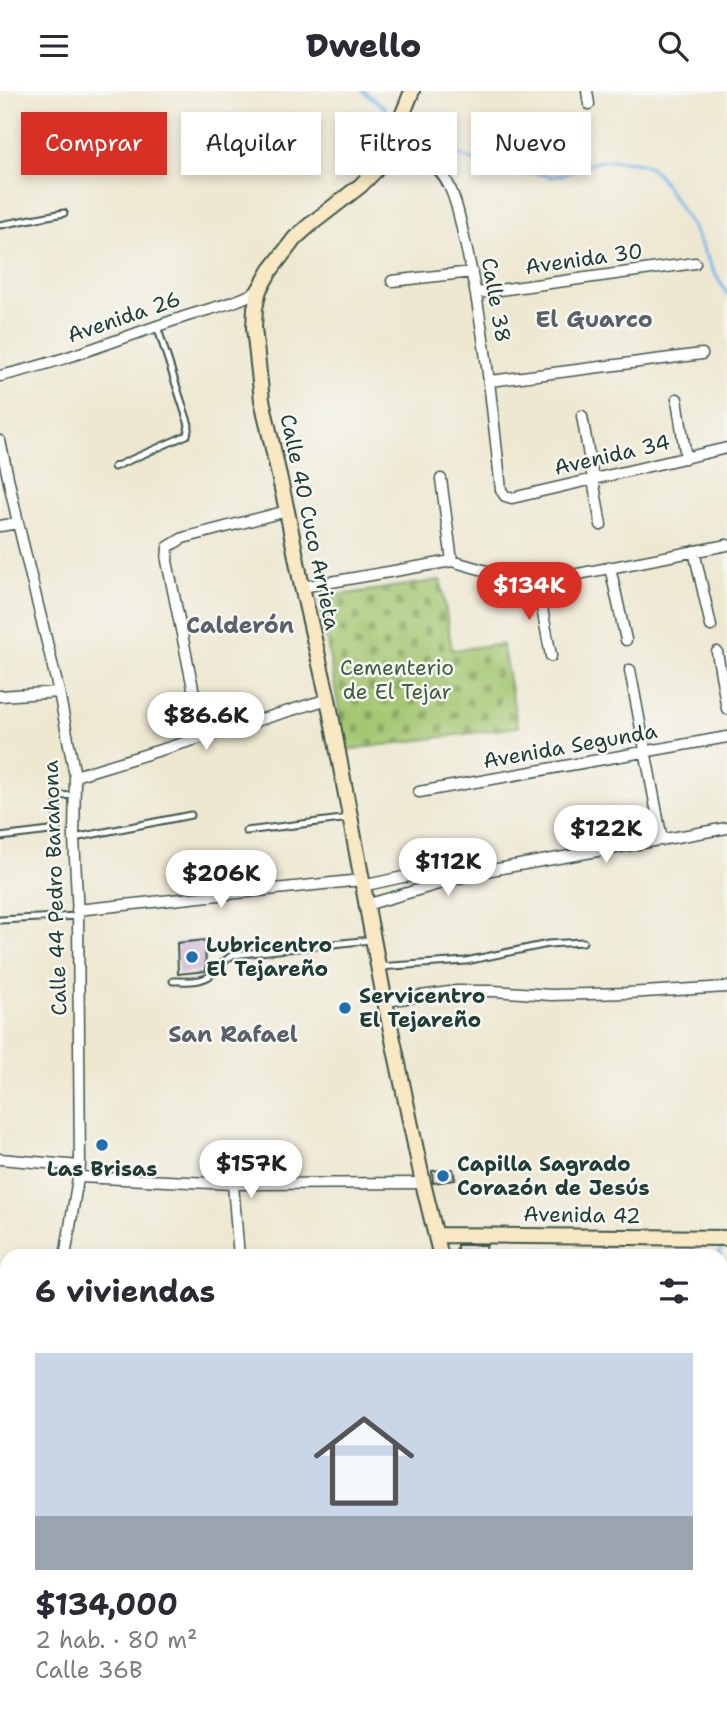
<!DOCTYPE html>
<html lang="es">
<head>
<meta charset="utf-8">
<style>
  body { margin:0; font-family:"Shantell Sans",sans-serif; background:#f2f2f3; color:#2b2b33; height:100vh; display:flex; flex-direction:column; font-size:26px; white-space:nowrap }
  * { box-sizing:border-box; margin:0 }
  p { font-size:23px; color:#7c7c81 }
  .icon { flex:none; width:38px; height:38px; fill:none; stroke:currentColor; stroke-width:2; stroke-linecap:round; stroke-linejoin:round }
  .map { position:relative; flex:1; overflow:hidden }
  .details { position:absolute; left:0px; top:1158px; width:728px; height:471px; display:flex; flex-direction:column; background:#fff; border-radius:21px 21px 0 0; box-shadow:0 4px 10px #0003 }
  .details>* { flex:none }
  .guide { position:absolute; left:21px; top:21px; width:686px; height:63px; display:flex; gap:14px }
  .price { position:absolute; translate:-50% -60px; padding:0 16px; border-radius:24px; background:#fff; color:#222; font-size:23px; line-height:46px; filter:drop-shadow(0 2px 4px #0008) }
  .price::after { content:''; position:absolute; left:50%; top:42px; width:21px; height:16px; margin-left:-10px; background:inherit; clip-path:polygon(0 0,100% 0,50% 100%) }
  .price.current { background:#d93025; color:#fff }
  ul { padding:0; list-style:none }
  li { display:grid; align-content:center; gap:14px; height:371px; padding:0 35px }
  li+li { border-top:2px solid #e1e1e2 }
  li span { display:grid; place-items:center; height:217px; border-radius:0px; color:#555 }
  li>.icon { margin-inline-start:auto }
  span .icon { width:126px; height:126px; fill:#fffc; stroke-width:1 }
  li b { font-size:30px }
  h2 { display:flex; justify-content:space-between; align-items:center; height:84px; padding:0 35px; font-size:30px }
  .chip { padding:0 24px; border-radius:0px; background:#fff; box-shadow:0 4px 10px #0003; font-size:24px; line-height:63px }
  .chip.current { background:#d93025; color:#fff }
  header { display:flex; justify-content:space-between; align-items:center; height:91px; padding:0 35px; background:#fff; font-size:32px; font-weight:800 }
  .map>svg:first-child { display:block }
  .cemetery { fill:url(#cemetery-stones); stroke:#618252; stroke-width:2 }
  .lines { fill:none; stroke-linecap:round; stroke-linejoin:round }
  .stream { stroke:#73b6e8; stroke-width:3.5 }
  .building { fill:#c3a2ce }
  .lane-casing { stroke:#3e574c; stroke-width:9 }
  .street-casing { stroke:#3e574c; stroke-width:13 }
  .secondary-casing { stroke:#3e574c; stroke-width:18 }
  .lane { stroke:#fff; stroke-width:5 }
  .street { stroke:#fff; stroke-width:10 }
  .secondary { stroke:#f8e8c3; stroke-width:14 }
  .poi-dot { fill:#1f6fb2; stroke:#f6f6f2; stroke-width:2.5 }
  .labels { text-anchor:middle; stroke-width:5; stroke-linejoin:round; paint-order:stroke }
  .street-label { font-size:21px; fill:#1f3d34; stroke:#f6f6f2 }
  .park-label { font-size:21px; fill:#405f43; stroke:#f6f6f2 }
  .poi-label { font-size:21px; font-weight:bold; fill:#1f3d34; stroke:#f6f6f2; text-anchor:start }
  .neighbourhood-label { font-size:23px; font-weight:bold; fill:#58606a; stroke:#f6f6f2 }
</style>
</head>
<body>
<header><svg class="icon" aria-label="menu" viewBox="0 0 24 24"><path d="M4 6h16M4 12h16M4 18h16"/></svg>Dwello<svg class="icon" aria-label="search" viewBox="0 0 24 24"><circle cx="10" cy="10" r="6"/><path d="M15 15l6 6"/></svg></header>
<div class="map">
<svg width="727" height="1629" viewBox="0 0 727 1629">
  <defs>
    <pattern id="cemetery-stones" width="16" height="16" patternUnits="userSpaceOnUse" patternTransform="scale(1.75)"><rect width="16" height="16" fill="#a3c66f"/><path d="M2 7V4a2 2 0 0 1 4 0v3zM10 15v-3a2 2 0 0 1 4 0v3z" fill="#84a25c"/></pattern>
  </defs>
  <rect width="100%" height="100%" fill="#f6f6f2"/>
  <filter id="ink" filterUnits="userSpaceOnUse"><feTurbulence type="fractalNoise" baseFrequency=".0143" numOctaves="2"/><feDisplacementMap in="SourceGraphic" scale="14" xChannelSelector="R" yChannelSelector="G"/><feConvolveMatrix kernelMatrix="1 2 1 2 8 2 1 2 1" color-interpolation-filters="sRGB"/></filter>
  <filter id="wash" filterUnits="userSpaceOnUse"><feTurbulence type="fractalNoise" baseFrequency=".00686" numOctaves="4" result="noise"/><feDisplacementMap in="SourceGraphic" scale="28" xChannelSelector="R" yChannelSelector="G"/><feGaussianBlur stdDeviation="1.57" result="paint"/><feColorMatrix in="noise" values="0 0 0 0 0 0 0 0 0 0 0 0 0 0 0 0 0 1.4 0 .05"/><feComposite in="paint" operator="in"/></filter>
  <g filter="url(#wash)">
    <rect width="100%" height="100%" fill="#eee8d1"/>
    <path class="cemetery" d="M441,489L452,559L502,553L518,636L346,659L319,507Z"/>
    <g class="lines">
      <path class="stream" d="M363,0L383,15L394,34
        M400,44L401,47L417,54L444,58L489,75L514,80L536,82L552,86L562,84L595,71L611,69L636,71L647,74L659,84L684,123L693,137L712,177L727,203
        M719,1166L722,1150
        M721,1236L725,1254L721,1303
        M721,1346L723,1368L721,1375"/>
    </g>
    <g id="blocks">
      <path class="building" d="M376,26L377,43L362,44L361,27Z
        M205,849L206,880L178,883L177,852Z
        M453,1078L455,1089L433,1092L432,1080Z
        M457,1154H487L483,1166H457Z"/>
    </g>
  </g>
  <g filter="url(#ink)">
    <use href="#blocks" fill-opacity="0" stroke="#3e574c" stroke-width="2"/>
    <g class="lines">
      <g class="lane-casing">
        <path id="lane" d="M0,134L64,122
          M114,376L187,344L189,334L157,235
          M246,740L350,727
          M0,746L50,740L57,738V708L59,705L75,704
          M74,747L191,724
          M0,829L78,825
          M378,876L466,870L548,853L583,851
          M173,890C186,890 202,892 212,883C220,876 224,869 233,864L370,849
          M626,1629L629,1622"/>
      </g>
      <g class="street-casing">
        <path id="street" d="M587,0L589,13
          M388,60C406,65 428,67 441,82C454,97 460,128 464,147C484,230 492,314 501,399L505,405L512,407L727,357
          M392,190L472,181
          M477,202L695,172
          M0,285C63,271 123,246 184,226C210,217 236,213 259,199
          M490,290L702,263
          M677,308L686,367
          M582,325L601,434
          M0,350L18,432L59,601L75,685L74,747L78,825L80,1075L65,1166
          M441,388L452,470
          M0,435L18,432
          M694,460L711,535
          M610,476L626,549
          M537,491L551,565
          M302,496L452,470L528,492L537,491L727,454
          M717,561L727,618
          M630,579L662,749
          M0,605L59,601
          M203,646L167,470L168,456L183,447L287,420
          M75,685L328,608
          M419,701L727,646
          M362,795L403,786L462,782
          M366,814L480,781L727,737
          M77,819L361,789
          M385,910L457,900H494L551,904L627,902L727,896
          M0,1068L80,1075
          M79,1086L233,1093L423,1092
          M233,1093L239,1166
          M721,1295H727
          M0,1296H7
          M0,1312H7
          M2,1547L7,1517
          M721,1564L727,1567
          M516,1622L526,1629
          M208,1629L209,1622"/>
      </g>
      <g class="secondary-casing">
        <path id="secondary" d="M412,0L388,60L375,80L360,95L311,133L295,147L270,180L259,199L255,217L254,237L262,309L287,420L302,496L328,608L383,901L423,1092L441,1166
          M436,1144L727,1147
          M489,1629L490,1622"/>
      </g>
      <use href="#lane" class="lane"/>
      <use href="#street" class="street"/>
      <use href="#secondary" class="secondary"/>
    </g>
  </g>
  <g class="poi-dot">
    <circle cx="192" cy="866" r="7"/>
    <circle cx="345" cy="917" r="7"/>
    <circle cx="102" cy="1054" r="7"/>
    <circle cx="443" cy="1085" r="7"/>
  </g>
  <g class="labels">
    <g class="street-label">
      <text transform="translate(584 168) rotate(-8)" y="7">Avenida 30</text>
      <text transform="translate(496 209) rotate(80)" y="7">Calle 38</text>
      <text transform="translate(124 226) rotate(-19)" y="7">Avenida 26</text>
      <text transform="translate(612 364) rotate(-13)" y="7">Avenida 34</text>
      <text transform="translate(310 431) rotate(78)" y="7">Calle 40 Cuco Arrieta</text>
      <text transform="translate(570 655) rotate(-10)" y="7">Avenida Segunda</text>
      <text transform="translate(55 797) rotate(-92)" y="7">Calle 44 Pedro Barahona</text>
      <text transform="translate(582 1124) rotate(1)" y="7">Avenida 42</text>
    </g>
    <g class="park-label">
      <text x="397" y="584">Cementerio<tspan x="397" dy="24">de El Tejar</tspan></text>
    </g>
    <g class="poi-label">
      <text x="206" y="861">Lubricentro<tspan x="206" dy="24">El Tejareño</tspan></text>
      <text x="359" y="912">Servicentro<tspan x="359" dy="24">El Tejareño</tspan></text>
      <text x="457" y="1080">Capilla Sagrado<tspan x="457" dy="24">Corazón de Jesús</tspan></text>
      <text x="102" y="1085" text-anchor="middle">Las Brisas</text>
    </g>
    <g class="neighbourhood-label">
      <text x="594" y="236">El Guarco</text>
      <text x="240" y="542">Calderón</text>
      <text x="233" y="951">San Rafael</text>
    </g>
  </g>
</svg>
<b class="price current" style="left:529px;top:531px">$134K</b>
<b class="price" style="left:206px;top:661px">$86.6K</b>
<b class="price" style="left:606px;top:774px">$122K</b>
<b class="price" style="left:448px;top:807px">$112K</b>
<b class="price" style="left:221px;top:819px">$206K</b>
<b class="price" style="left:251px;top:1109px">$157K</b>
<div class="guide">
<a class="chip current">Comprar</a>
<a class="chip">Alquilar</a>
<a class="chip">Filtros</a>
<a class="chip">Nuevo</a>
</div>
<section class="details">
<h2>6 viviendas<svg class="icon" aria-label="filters" viewBox="0 0 24 24"><path d="M4 7h16M4 17h16"/><circle cx="9" cy="7" r="2"/><circle cx="15" cy="17" r="2"/></svg></h2>
<ul>
<li><span style="background:linear-gradient(#c9d6e8 75%,#9aa5b1 0)"><svg class="icon" aria-label="home" viewBox="0 0 24 24"><path d="M3 11l9-7 9 7M6 9v11h12V9"/></svg></span><div><b>$134,000</b><p>2 hab. · 80 m²</p><p>Calle 36B</p></div></li>
</ul>
</section>
</div>
</body>
</html>
